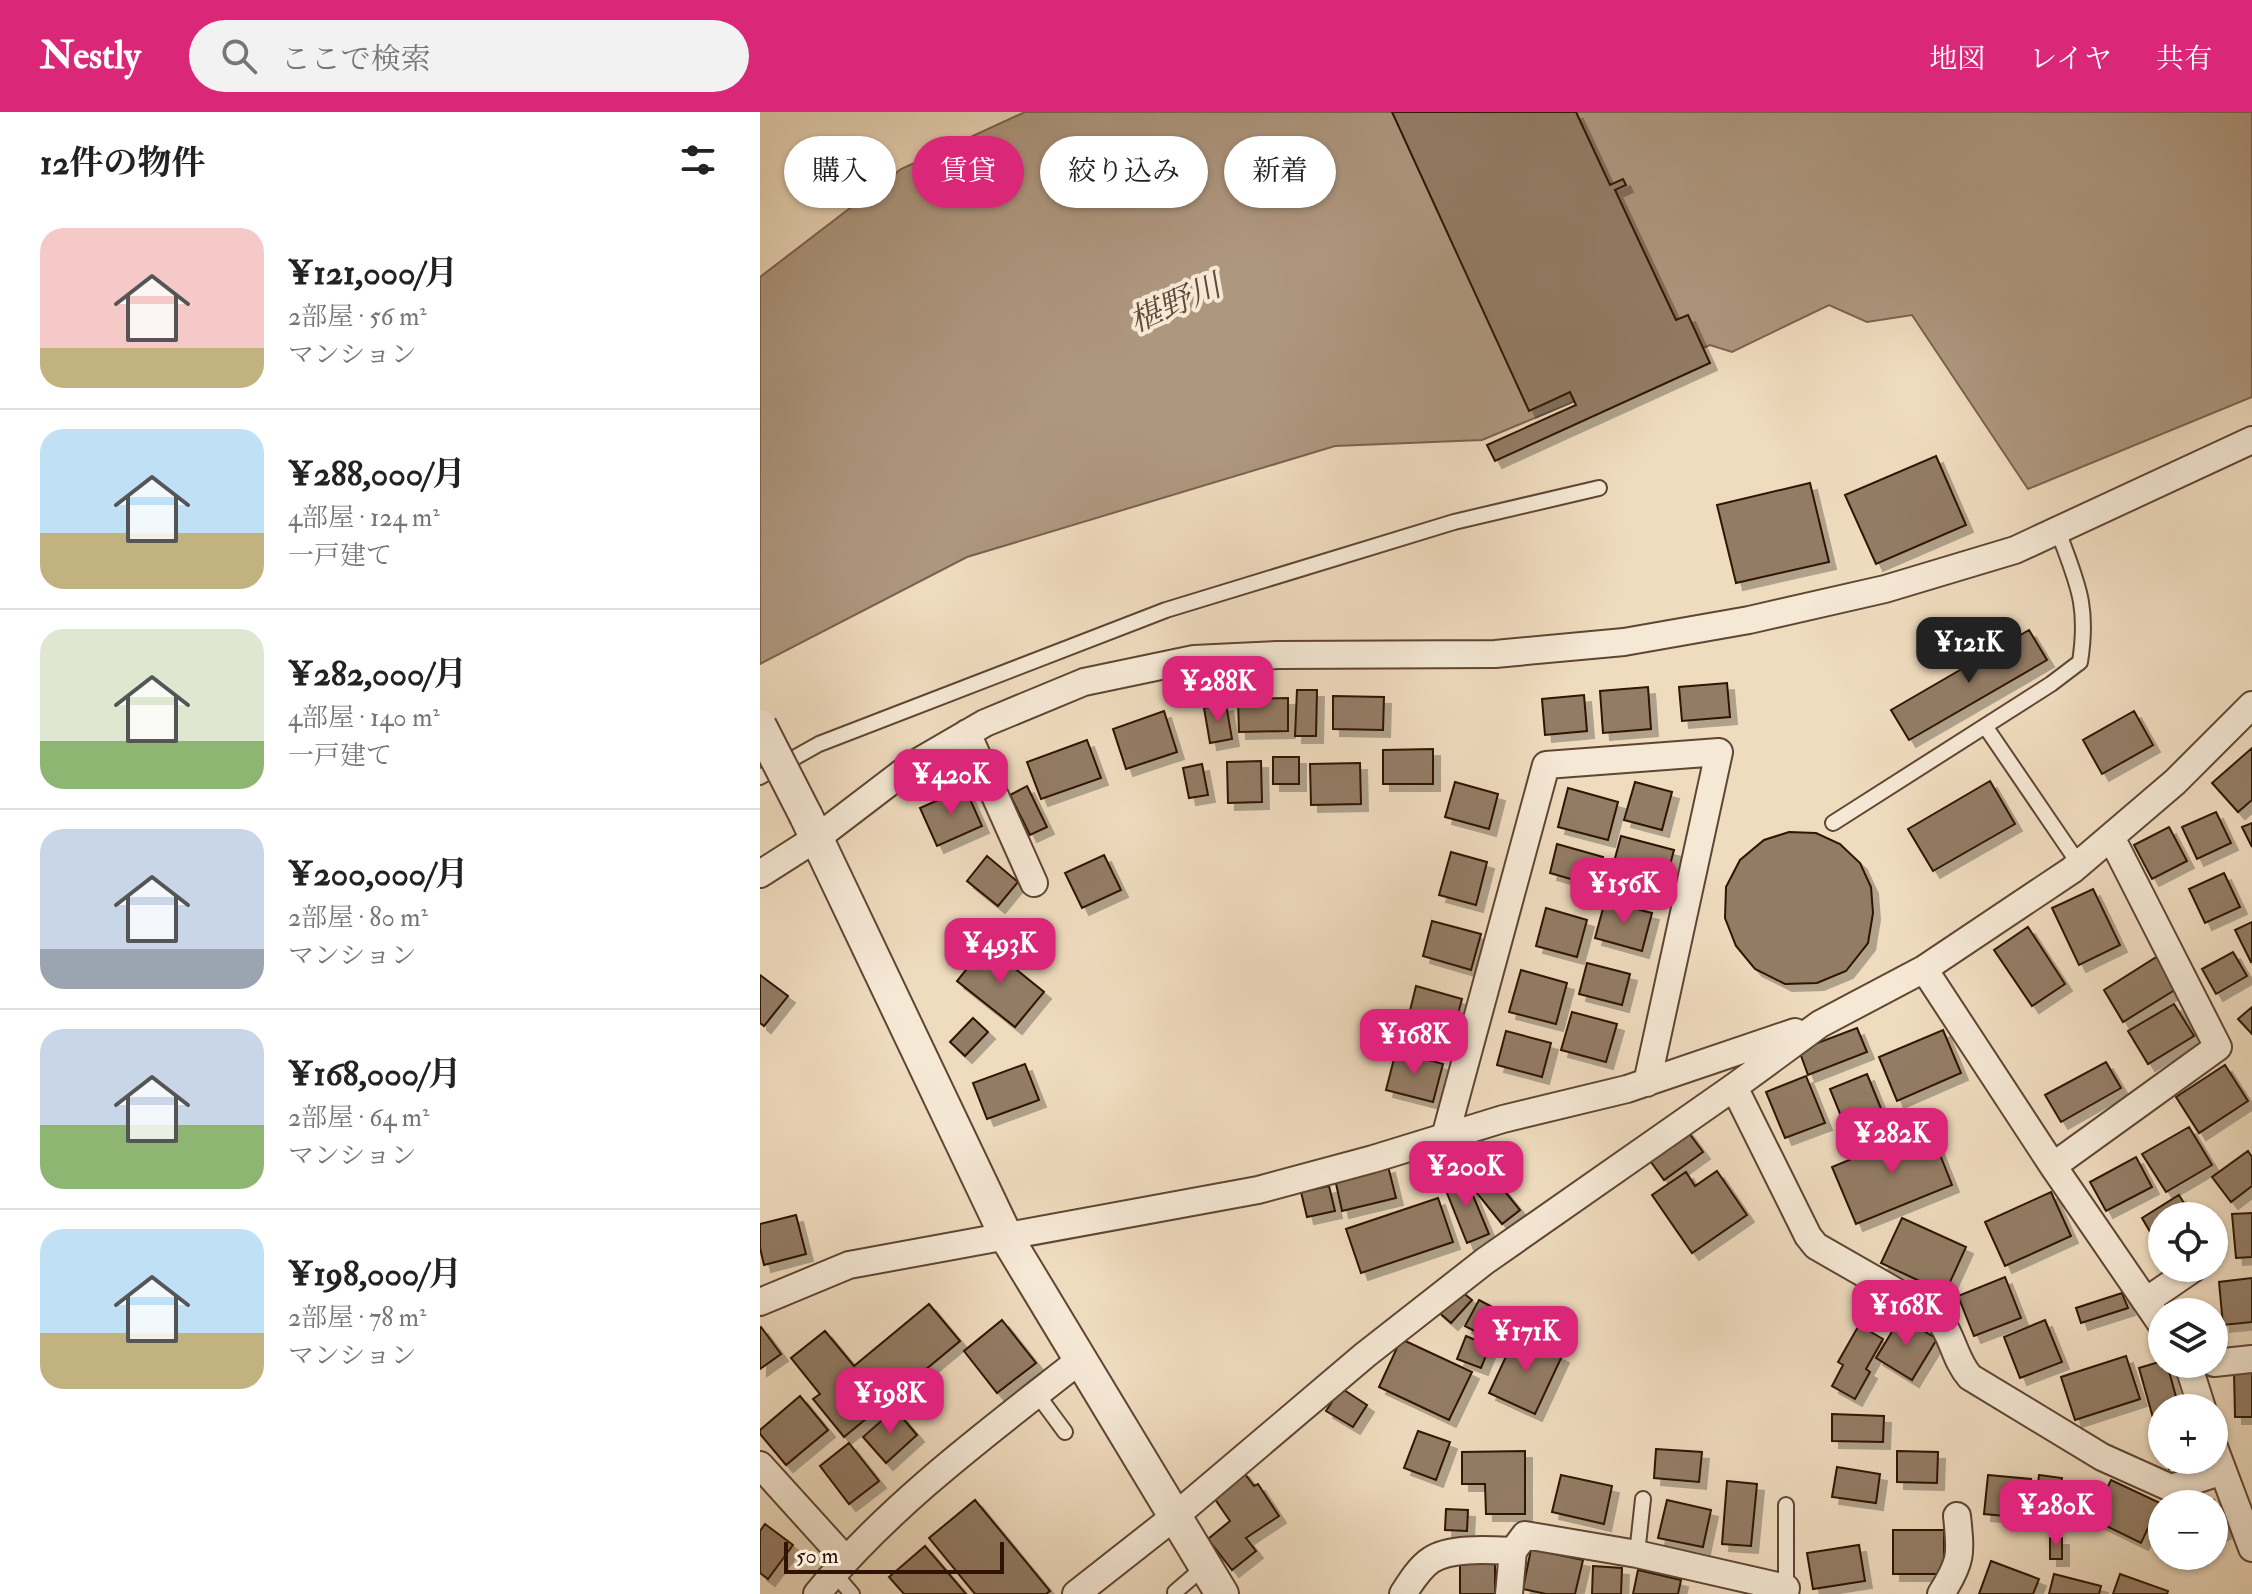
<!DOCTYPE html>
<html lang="ja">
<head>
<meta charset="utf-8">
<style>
  body { margin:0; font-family:"IM FELL Double Pica","Noto Serif JP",serif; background:#f2f2f2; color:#222; height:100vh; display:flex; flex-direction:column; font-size:30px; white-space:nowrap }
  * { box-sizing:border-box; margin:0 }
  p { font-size:26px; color:#767676 }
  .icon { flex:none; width:44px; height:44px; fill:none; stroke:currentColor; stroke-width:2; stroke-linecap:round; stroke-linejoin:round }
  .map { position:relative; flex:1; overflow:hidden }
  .side { display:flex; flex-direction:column; background:#fff; width:760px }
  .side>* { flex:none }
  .hud { position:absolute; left:24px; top:24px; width:760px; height:72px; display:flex; gap:16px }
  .tools { position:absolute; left:1388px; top:1090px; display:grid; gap:16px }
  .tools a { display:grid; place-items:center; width:80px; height:80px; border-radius:50%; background:#fff; box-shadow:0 2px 6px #0004; font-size:40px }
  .scale { position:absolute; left:24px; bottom:20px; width:220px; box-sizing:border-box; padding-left:8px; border:4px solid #2f1305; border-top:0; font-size:22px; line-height:28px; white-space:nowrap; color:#2f1305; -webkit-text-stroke:6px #f5e8d5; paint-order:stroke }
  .price { position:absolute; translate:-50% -68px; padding:0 18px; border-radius:16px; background:#db2777; color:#fff; font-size:26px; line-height:52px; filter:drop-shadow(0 2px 4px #0008) }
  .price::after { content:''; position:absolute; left:50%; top:48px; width:24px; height:18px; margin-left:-12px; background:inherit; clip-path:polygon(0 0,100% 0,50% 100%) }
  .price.current { background:#222; color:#fff }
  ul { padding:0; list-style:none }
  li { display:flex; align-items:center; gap:24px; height:200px; padding:0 40px }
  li+li { border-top:2px solid #e0e0e0 }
  li span { display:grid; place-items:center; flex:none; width:224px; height:160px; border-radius:24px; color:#555 }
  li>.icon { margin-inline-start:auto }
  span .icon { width:96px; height:96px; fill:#fffc; stroke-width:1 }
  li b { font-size:34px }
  h2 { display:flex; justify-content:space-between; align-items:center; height:96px; padding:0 40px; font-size:34px }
  .chip { padding:0 28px; border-radius:36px; background:#fff; box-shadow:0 2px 6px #0004; font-size:28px; line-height:72px }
  .chip.current { background:#db2777; color:#fff }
  header { display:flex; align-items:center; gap:48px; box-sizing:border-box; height:112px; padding:0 40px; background:#db2777; color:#fff }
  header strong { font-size:38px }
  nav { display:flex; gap:44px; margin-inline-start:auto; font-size:28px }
  .search { width:560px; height:72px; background:#f2f2f2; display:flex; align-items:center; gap:20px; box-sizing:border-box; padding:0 28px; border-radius:44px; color:#767676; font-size:30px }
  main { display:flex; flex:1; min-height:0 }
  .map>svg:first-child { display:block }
  .water { fill:#ae977f; stroke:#7b624e; stroke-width:2 }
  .building { fill:#937b65; stroke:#2f1305; stroke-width:2; filter:url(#shadow) }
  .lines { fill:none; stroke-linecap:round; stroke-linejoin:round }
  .service-casing { stroke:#5f4533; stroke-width:18 }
  .minor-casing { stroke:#5f4533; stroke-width:30 }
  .tertiary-casing { stroke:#5f4533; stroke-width:36 }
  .service { stroke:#f5e8d5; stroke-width:14 }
  .minor { stroke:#f5e8d5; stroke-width:26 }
  .tertiary { stroke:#f5e8d5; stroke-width:32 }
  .tertiary-bridge-casing { stroke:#5f4533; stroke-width:36; stroke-linecap:butt }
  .tertiary-bridge { stroke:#f5e8d5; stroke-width:32 }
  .labels { text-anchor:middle; stroke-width:8; stroke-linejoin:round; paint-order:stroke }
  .water-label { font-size:32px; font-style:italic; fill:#624836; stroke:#f5e8d5 }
</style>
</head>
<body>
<header>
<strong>Nestly</strong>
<div class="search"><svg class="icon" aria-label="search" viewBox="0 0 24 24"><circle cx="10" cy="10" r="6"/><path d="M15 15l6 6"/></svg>ここで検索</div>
<nav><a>地図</a><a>レイヤ</a><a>共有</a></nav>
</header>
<main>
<section class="side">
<h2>12件の物件<svg class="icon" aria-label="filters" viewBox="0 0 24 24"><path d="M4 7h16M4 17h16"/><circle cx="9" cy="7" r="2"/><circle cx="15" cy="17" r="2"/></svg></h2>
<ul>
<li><span style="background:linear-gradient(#f6c9c9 75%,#c2b280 0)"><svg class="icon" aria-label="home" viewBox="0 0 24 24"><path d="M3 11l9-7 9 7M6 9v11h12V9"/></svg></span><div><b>¥121,000/月</b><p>2部屋 · 56 m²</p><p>マンション</p></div></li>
<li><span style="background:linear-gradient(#bfe0f5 65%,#c2b280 0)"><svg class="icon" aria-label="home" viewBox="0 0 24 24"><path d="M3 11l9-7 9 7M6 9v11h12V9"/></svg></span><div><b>¥288,000/月</b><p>4部屋 · 124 m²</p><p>一戸建て</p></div></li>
<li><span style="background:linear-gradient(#dfe7d0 70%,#8fb573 0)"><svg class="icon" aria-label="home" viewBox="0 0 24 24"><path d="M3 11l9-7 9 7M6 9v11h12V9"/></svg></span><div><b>¥282,000/月</b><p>4部屋 · 140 m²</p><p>一戸建て</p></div></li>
<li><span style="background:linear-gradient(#c9d6e8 75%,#9aa5b1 0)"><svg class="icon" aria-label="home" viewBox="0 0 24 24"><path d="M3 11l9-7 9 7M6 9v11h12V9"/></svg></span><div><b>¥200,000/月</b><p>2部屋 · 80 m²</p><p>マンション</p></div></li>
<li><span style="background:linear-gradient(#c9d6e8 60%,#8fb573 0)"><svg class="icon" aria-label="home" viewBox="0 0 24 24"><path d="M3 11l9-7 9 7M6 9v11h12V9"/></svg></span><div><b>¥168,000/月</b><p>2部屋 · 64 m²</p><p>マンション</p></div></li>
<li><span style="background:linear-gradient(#bfe0f5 65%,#c2b280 0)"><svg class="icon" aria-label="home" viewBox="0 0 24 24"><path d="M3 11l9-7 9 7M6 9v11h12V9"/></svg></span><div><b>¥198,000/月</b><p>2部屋 · 78 m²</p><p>マンション</p></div></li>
</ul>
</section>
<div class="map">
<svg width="1492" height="1482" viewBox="0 0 1492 1482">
  <defs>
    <filter id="shadow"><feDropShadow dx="7" dy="7" stdDeviation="0" flood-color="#0004"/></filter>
  </defs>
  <rect width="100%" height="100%" fill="#efdbbe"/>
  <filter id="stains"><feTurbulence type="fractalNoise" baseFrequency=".0025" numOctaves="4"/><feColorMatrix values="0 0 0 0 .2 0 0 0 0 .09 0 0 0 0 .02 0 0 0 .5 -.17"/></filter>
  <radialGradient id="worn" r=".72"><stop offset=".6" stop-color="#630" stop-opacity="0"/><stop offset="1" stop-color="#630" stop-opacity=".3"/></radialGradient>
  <path class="water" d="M265,0H1492V285L1268,377L1152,203L1107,210L1069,193L972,240L950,233L722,328L575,334L207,445L0,552V165L141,57Z"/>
  <path class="building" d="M632,0H816L850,73L863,67L866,73L855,78L916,208L928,203L950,251L735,349L727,333L816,293L810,280L769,299Z
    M1176,344L1206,413L1116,452L1085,383Z
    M1050,371L1069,450L976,471L957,393Z
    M1269,518L1287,548L1149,628L1131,598Z
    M967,571L970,605L922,609L919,575Z
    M888,575L891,617L843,621L840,579Z
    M537,578H557L556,624H535Z
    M824,583L827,619L785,623L782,587Z
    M573,584L624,585L623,618L573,617Z
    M528,586V619L479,620L478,587Z
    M466,592L472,627L450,631L444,596Z
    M404,599L417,640L366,657L353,617Z
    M1374,599L1393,633L1342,662L1323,628Z
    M327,628L341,666L281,687L267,650Z
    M1492,636V688L1478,700L1452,671Z
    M673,637V672H623V638Z
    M513,645H539V672H513Z
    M501,649L502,690L468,691L467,650Z
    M600,651L601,692L551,693L550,652Z
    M442,652L448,683L429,686L423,656Z
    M1230,669L1255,712L1173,759L1148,717Z
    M695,670L738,682L729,717L685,705Z
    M875,670L912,680L902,718L864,708Z
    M267,674L287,715L270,723L250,683Z
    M205,676L222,714L177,734L160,696Z
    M808,676L858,690L848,728L798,715Z
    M1456,700L1471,731L1437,747L1422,715Z
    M1492,711V735L1482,715Z
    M1409,715L1427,749L1392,767L1374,733Z
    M1029,720L1056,721L1080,732L1100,751L1111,775L1113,801L1108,831L1086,859L1057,871L1025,872L995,857L976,834L965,806L966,775L980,748L1004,728Z
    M861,724L914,738L904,775L851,761Z
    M797,732L843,745L835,774L790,761Z
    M691,740L727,750L716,793L679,783Z
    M344,743L361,778L322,796L305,761Z
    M227,744L258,770L238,794L207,769Z
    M1464,761L1480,795L1445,811L1429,777Z
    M1333,777L1360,833L1319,853L1292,796Z
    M845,789L892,801L882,839L835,826Z
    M786,796L827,808L817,845L776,834Z
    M672,809L721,822L711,858L663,844Z
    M1492,810V849L1491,850L1475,818Z
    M1268,815L1305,872L1272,894L1234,838Z
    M226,833L284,880L255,915L197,869Z
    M1473,840L1487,864L1456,882L1442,857Z
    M1398,844L1418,876L1363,910L1344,878Z
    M827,851L870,862L862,893L819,882Z
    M761,858L807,871L796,912L749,900Z
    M0,863L28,884L4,914L0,911Z
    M656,874L702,887L692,923L647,911Z
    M1414,892L1434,924L1388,952L1368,919Z
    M1492,895V922L1478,907Z
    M812,900L857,912L846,950L801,938Z
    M213,906L228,920L205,944L190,930Z
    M1097,916L1107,940L1048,963L1039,938Z
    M1183,918L1201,961L1137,989L1119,945Z
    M746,919L791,931L782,965L737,953Z
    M636,939L683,952L673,990L626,978Z
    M1346,950L1361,976L1301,1010L1285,983Z
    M265,952L279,988L227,1007L213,971Z
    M1465,953L1488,989L1439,1021L1416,985Z
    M1107,962L1122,999L1085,1014L1070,977Z
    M1046,964L1065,1011L1025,1026L1006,980Z
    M1169,1015L1192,1073L1096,1112L1072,1055Z
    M1429,1015L1452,1053L1406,1080L1382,1042Z
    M926,1017L943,1040L904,1068L888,1046Z
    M1488,1039L1492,1045V1074L1471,1090L1452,1065Z
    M1376,1045L1392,1075L1346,1099L1330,1070Z
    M628,1054L636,1086L582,1099L575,1067Z
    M957,1059L987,1103L932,1141L892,1083L926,1060L935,1074Z
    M704,1062L729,1122L707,1131L683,1071Z
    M734,1066L760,1098L742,1112L716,1080Z
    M569,1074L575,1099L547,1105L541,1080Z
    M1291,1080L1311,1124L1245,1154L1225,1110Z
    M1419,1083L1432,1104H1402V1140L1382,1106Z
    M678,1086L693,1130L601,1161L586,1117Z
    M1492,1101V1145L1476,1146L1472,1102Z
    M36,1103L46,1142L4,1153L0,1136V1112Z
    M1142,1106L1206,1135L1185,1181L1121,1151Z
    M1245,1165L1261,1206L1214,1224L1198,1184Z
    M1492,1166V1210L1463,1213L1459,1170Z
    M695,1174L712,1188L691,1211L675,1197Z
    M1362,1181L1368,1196L1321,1211L1316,1196Z
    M719,1188L751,1205L737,1231L705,1214Z
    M169,1192L200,1229L84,1325L53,1287L60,1282L31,1246L65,1219L94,1254Z
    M1141,1205L1177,1227L1152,1268L1116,1246Z
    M242,1208L276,1251L237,1281L204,1239Z
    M1285,1208L1302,1250L1260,1266L1244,1225Z
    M1099,1213L1123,1227L1106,1257L1110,1260L1095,1287L1072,1274L1083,1253L1078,1250Z
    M1,1215L21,1242L0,1257V1216Z
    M756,1223L802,1244L775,1302L729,1281Z
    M706,1224L730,1234L721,1256L697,1247Z
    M641,1227L712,1260L689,1308L619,1275Z
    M1366,1244L1380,1287L1315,1308L1301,1265Z
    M1402,1249V1252H1407L1419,1296H1402V1319L1397,1320L1379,1256Z
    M1492,1258V1305H1475L1474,1259Z
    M581,1276L607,1293L593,1315L566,1299Z
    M40,1284L68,1318L26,1353L0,1322V1318Z
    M135,1297L157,1323L126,1351L103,1325Z
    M1072,1302L1124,1304L1123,1330L1072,1329Z
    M658,1319L690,1330L676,1368L644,1356Z
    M89,1331L119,1369L89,1392L60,1354Z
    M896,1337L942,1340L939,1370L894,1366Z
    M765,1339V1402H726L725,1372H702V1340Z
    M1137,1339L1178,1340L1177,1371L1137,1370Z
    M1406,1348H1438L1409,1357Z
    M1077,1355L1120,1362L1116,1391L1072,1385Z
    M482,1358L494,1374L498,1372L519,1404L486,1426L496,1439L472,1458L448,1427L470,1409L450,1380Z
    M801,1363L852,1374L844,1412L792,1400Z
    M1228,1363L1271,1367L1267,1406L1224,1402Z
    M1279,1363L1302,1366L1298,1393L1276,1390Z
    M1351,1368L1400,1391L1381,1431L1332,1407Z
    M967,1369L997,1372L991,1434L962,1432Z
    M215,1388L290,1479L286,1482H215L169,1426Z
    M907,1388L951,1398L943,1435L898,1426Z
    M1454,1388L1467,1418L1454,1424V1392H1445Z
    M686,1397L708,1398L707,1419L685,1418Z
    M5,1412L33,1433L8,1467L0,1461V1419Z
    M1133,1418H1184V1462H1133Z
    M1290,1426H1302V1447H1290Z
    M1099,1433L1105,1469L1053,1477L1047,1441Z
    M165,1434L206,1482H144L129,1465Z
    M771,1437L823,1448L815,1482H786L763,1477Z
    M1231,1449L1279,1467L1273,1482H1219Z
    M700,1452H735V1482H700Z
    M833,1454L862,1456L861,1482H832Z
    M878,1458L921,1468L918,1482H873Z
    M1294,1462L1341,1474L1339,1482H1289Z
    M1360,1462L1408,1479L1407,1482H1353Z"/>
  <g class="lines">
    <g class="service-casing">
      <path id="service" d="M1225,614L1319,752
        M0,665L59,632L406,498L694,410L839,376
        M1073,711L1291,572L1320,550C1329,492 1317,471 1298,419
        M277,1282L305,1320
        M877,1442L883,1387
        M74,1461L92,1482
        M1026,1476V1393
        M415,1480L444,1455"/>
    </g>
    <g class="minor-casing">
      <path id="minor" d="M207,621L274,771
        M0,762L58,725L151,654L225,611L324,570L434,547L518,543L735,542L864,530L989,508L1125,477L1255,438L1492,328
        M1164,857L1293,1054L1402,1213
        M974,975L1048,1124L1056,1134L1173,1201C1193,1219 1193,1246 1210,1265L1342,1345L1411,1376L1463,1359
        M685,1025L786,653L959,640L887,971
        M1293,1054L1458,935L1351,725
        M1386,1189L1434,1156
        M0,1190L89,1153L498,1078L613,1047L743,1007L867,977L1035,920
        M1454,1251L1492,1247
        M1428,1252L1442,1296
        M1454,1335L1492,1436
        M0,1353L86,1448
        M753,1439L765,1423L877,1442L1026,1476L1025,1482
        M57,1482C128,1394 231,1318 320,1248
        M316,1482L414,1405L605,1243L725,1149L974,975L1060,912L1164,857L1312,758L1415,670L1492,593
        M643,1482C650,1471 659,1456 671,1448C690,1435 731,1438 753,1439L749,1482
        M1181,1482C1202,1449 1201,1442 1197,1404"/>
    </g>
    <g class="tertiary-casing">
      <path id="tertiary" d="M46,704L247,1126L462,1482"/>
    </g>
    <use href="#service" class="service"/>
    <use href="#minor" class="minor"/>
    <use href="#tertiary" class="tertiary"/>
    <g class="tertiary-bridge-casing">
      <path id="tertiary-bridge" d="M0,614L46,704"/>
    </g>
    <use href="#tertiary-bridge" class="tertiary-bridge"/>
  </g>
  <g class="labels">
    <g class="water-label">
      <text transform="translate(415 191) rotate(-24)" y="11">椹野川</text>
    </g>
  </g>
  <rect width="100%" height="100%" filter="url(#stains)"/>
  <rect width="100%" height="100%" fill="url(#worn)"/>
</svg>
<div class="tools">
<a><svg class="icon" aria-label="locate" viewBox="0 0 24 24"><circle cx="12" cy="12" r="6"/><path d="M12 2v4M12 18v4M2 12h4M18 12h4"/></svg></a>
<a><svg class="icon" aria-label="layers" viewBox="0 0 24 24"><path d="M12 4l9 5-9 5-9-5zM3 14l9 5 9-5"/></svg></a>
<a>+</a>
<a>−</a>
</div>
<div class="scale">50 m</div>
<b class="price current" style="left:1209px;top:573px">¥121K</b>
<b class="price" style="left:458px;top:612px">¥288K</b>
<b class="price" style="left:191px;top:705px">¥420K</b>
<b class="price" style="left:864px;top:814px">¥156K</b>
<b class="price" style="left:240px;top:874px">¥493K</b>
<b class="price" style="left:654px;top:965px">¥168K</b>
<b class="price" style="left:1132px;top:1064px">¥282K</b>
<b class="price" style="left:706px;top:1097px">¥200K</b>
<b class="price" style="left:1146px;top:1236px">¥168K</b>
<b class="price" style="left:766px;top:1262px">¥171K</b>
<b class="price" style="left:130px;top:1324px">¥198K</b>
<b class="price" style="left:1296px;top:1436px">¥280K</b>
<div class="hud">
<a class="chip">購入</a>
<a class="chip current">賃貸</a>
<a class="chip">絞り込み</a>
<a class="chip">新着</a>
</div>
</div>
</main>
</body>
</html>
